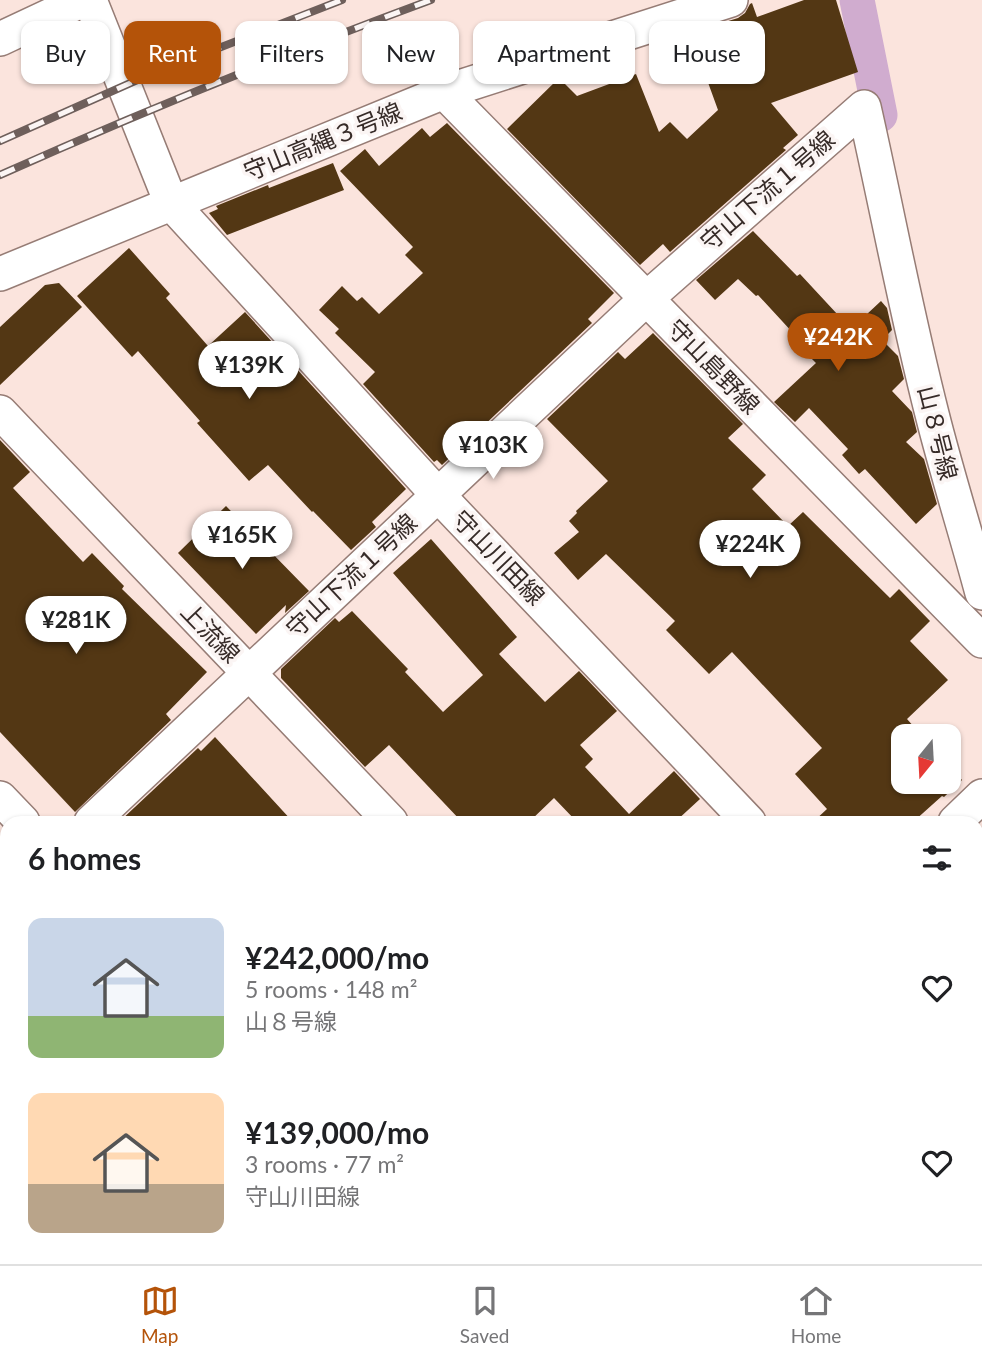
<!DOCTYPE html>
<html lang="en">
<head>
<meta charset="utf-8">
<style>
  body { margin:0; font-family:Lato,"Noto Sans JP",sans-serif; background:#f2f2f2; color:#202124; height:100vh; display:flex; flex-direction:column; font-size:26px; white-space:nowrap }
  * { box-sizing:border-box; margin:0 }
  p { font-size:23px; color:#757577 }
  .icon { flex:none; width:38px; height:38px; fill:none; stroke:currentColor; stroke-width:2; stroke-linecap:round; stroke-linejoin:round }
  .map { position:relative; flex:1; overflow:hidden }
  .side { position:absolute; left:0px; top:816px; width:984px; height:450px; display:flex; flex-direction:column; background:#fff; border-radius:21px 21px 0 0; box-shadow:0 2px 5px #0004 }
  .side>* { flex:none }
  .banner { position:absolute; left:21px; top:21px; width:942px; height:63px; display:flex; gap:14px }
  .needle { width:46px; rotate:198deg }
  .tools { position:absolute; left:891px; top:724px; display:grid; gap:14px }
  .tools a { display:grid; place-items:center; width:70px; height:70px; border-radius:14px; background:#fff; box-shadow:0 2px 5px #0004; font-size:35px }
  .price { position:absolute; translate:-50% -60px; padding:0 16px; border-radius:24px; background:#fff; color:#222; font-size:23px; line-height:46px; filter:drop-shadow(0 2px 4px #0008) }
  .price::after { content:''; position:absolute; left:50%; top:42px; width:21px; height:16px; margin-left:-10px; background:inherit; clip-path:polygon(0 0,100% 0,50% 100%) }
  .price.on { background:#b45309; color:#fff }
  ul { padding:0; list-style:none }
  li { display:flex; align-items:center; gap:21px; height:175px; padding:0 28px }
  li span { display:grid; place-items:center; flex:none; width:196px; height:140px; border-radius:14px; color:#555 }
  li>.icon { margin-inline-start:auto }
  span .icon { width:84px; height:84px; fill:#fffc; stroke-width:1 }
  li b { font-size:30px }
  h2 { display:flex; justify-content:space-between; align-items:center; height:84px; padding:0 28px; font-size:30px }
  .chip { padding:0 24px; border-radius:14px; background:#fff; box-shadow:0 2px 5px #0004; font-size:24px; line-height:63px }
  .chip.on { background:#b45309; color:#fff }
  .tab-bar { display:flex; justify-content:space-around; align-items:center; height:98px; border-top:2px solid #e0e0e0; background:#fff; font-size:19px; color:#757577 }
  .tab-bar a { display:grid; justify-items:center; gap:4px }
  .tab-bar .on { color:#b45309 }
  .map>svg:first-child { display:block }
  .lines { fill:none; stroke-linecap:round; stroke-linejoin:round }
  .canal { stroke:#d0accf; stroke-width:35 }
  .building { fill:#533714 }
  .street-casing { stroke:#967c75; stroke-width:36 }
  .street { stroke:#fff; stroke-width:33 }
  .rail-casing { stroke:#6e5f5b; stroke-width:8 }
  .rail { stroke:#fbf5f4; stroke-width:5; stroke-dasharray:16; stroke-linecap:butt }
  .labels { text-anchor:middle; stroke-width:7; stroke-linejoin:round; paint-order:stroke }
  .street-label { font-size:24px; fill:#362b28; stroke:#fbf5f4 }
</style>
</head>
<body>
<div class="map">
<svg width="982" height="1264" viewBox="0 0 982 1264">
  <rect width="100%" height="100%" fill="#fbe4dd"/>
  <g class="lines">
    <path class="canal" d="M857,0L880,115"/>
  </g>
  <path class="building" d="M804,0H836L858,72L771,103L798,135L783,148L786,150L670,252L663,244L640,265L507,129L559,78L577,96L636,74L659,132L670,122L687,139L718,110L690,33L738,18L745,13L750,4L752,3L757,17Z
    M447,123L614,293L588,319L592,323L442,465L437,460L434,462L363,384L375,372L335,333L339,329L319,310L342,286L357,301L362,297L379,314L423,273L405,255L413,247L340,171L365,149L379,166L422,128L430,137Z
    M333,163L344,190L227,235L209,213L218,209L216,206L268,185L269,188Z
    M753,231L797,276L800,274L851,329L881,301L887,308L892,330L882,340L898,356L904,379L892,391L912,412L917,432L906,442L924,459L937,504L916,524L865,469L859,474L842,455L848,449L809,408L795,422L774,402L816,363L802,349L805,346L758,295L756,296L738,279L715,300L696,280Z
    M129,248L170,294L166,298L208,346L245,312L406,489L372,522L376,527L351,550L313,511L312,512L268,465L249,481L197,423L200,421L138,351L132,357L77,296Z
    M59,283L82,307L0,385V327L45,285Z
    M653,333L743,424L728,438L766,475L752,489L788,526L803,512L890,598L899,589L930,621L910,641L948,680L907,719L923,737H903V782H948V765L962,780L944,797L942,796L913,822H813L827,809L795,774L822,748L732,652L709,674L666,630L675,621L606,554L578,580L554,553L579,532L569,521L577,513L576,511L608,481L547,419L618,352L625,359Z
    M0,440L30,472L13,488L83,562L92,553L124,586L122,589L207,672L166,714L171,720L75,812L0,732Z
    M226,506L309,591L285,613L286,605L256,634L178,553Z
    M431,539L517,637L499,654L545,702L579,671L617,711L580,745L593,759L585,767L629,814L674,771L700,799L675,822H577L554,798L529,822H462L389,745L365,767L281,678V669L335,618L339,622L352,611L408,669L405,672L443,712L483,675L393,573Z
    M215,737L293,822H119L198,748L201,751Z"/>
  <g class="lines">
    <g class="street-casing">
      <path id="street" d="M90,0L171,203L438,495L749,822
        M0,39L83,0
        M444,92L982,641
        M0,274L444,92L731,0
        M0,412L391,822
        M0,798L23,822
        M91,822L646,299L864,107C887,209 906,312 932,414C947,474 966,533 982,593
        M955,822L982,796
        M0,909L7,902
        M976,1060L982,1066
        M0,1209L7,1216
        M46,1258L51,1264
        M431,1258L436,1264
        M807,1258L812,1264
        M480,1264L486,1258"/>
    </g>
    <use href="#street" class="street"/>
    <g class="rail-casing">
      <path id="rail" d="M0,141L144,77L342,0
        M0,175C141,112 285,54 431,0"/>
    </g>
    <use href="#rail" class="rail"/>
  </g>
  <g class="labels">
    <g class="street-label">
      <text transform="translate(323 142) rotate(-22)" y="8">守山高縄３号線</text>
      <text transform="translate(768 191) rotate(-41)" y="8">守山下流１号線</text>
      <text transform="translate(713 367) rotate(46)" y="8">守山島野線</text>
      <text transform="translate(937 433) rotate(76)" y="8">山８号線</text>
      <text transform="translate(498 558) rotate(46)" y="8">守山川田線</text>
      <text transform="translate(352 576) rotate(-43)" y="8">守山下流１号線</text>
      <text transform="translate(210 633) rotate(46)" y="8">上流線</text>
    </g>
  </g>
</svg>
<div class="tools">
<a><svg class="needle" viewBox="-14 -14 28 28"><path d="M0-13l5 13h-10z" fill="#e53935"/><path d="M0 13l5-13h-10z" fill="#757577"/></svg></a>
</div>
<b class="price on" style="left:838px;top:373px">¥242K</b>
<b class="price" style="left:249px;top:401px">¥139K</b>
<b class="price" style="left:493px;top:481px">¥103K</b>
<b class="price" style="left:242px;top:571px">¥165K</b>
<b class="price" style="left:750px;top:580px">¥224K</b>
<b class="price" style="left:76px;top:656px">¥281K</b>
<div class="banner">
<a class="chip">Buy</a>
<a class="chip on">Rent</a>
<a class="chip">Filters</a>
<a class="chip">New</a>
<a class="chip">Apartment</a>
<a class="chip">House</a>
</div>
<section class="side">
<h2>6 homes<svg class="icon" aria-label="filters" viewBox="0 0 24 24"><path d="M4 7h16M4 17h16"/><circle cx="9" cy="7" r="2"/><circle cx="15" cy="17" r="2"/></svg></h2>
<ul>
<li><span style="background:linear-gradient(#c9d6e8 70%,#8fb573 0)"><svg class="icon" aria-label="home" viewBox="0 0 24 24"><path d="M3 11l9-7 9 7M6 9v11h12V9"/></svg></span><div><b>¥242,000/mo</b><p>5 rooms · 148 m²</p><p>山８号線</p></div><svg class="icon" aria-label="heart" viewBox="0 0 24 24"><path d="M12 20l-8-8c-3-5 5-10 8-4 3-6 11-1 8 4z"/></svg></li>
<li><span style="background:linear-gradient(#ffd9b3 65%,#b9a48a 0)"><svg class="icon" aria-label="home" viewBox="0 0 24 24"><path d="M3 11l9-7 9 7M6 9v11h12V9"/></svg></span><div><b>¥139,000/mo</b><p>3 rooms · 77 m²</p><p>守山川田線</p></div><svg class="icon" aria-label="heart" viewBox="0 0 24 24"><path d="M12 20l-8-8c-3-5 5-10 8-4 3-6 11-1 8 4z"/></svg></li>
</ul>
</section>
</div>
<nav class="tab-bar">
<a class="on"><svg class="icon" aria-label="map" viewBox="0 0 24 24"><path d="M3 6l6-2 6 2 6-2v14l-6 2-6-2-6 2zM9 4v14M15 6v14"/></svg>Map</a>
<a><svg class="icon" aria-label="saved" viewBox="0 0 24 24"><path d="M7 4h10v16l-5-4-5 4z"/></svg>Saved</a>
<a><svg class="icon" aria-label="home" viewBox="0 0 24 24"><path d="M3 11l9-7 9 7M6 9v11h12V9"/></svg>Home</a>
</nav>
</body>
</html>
